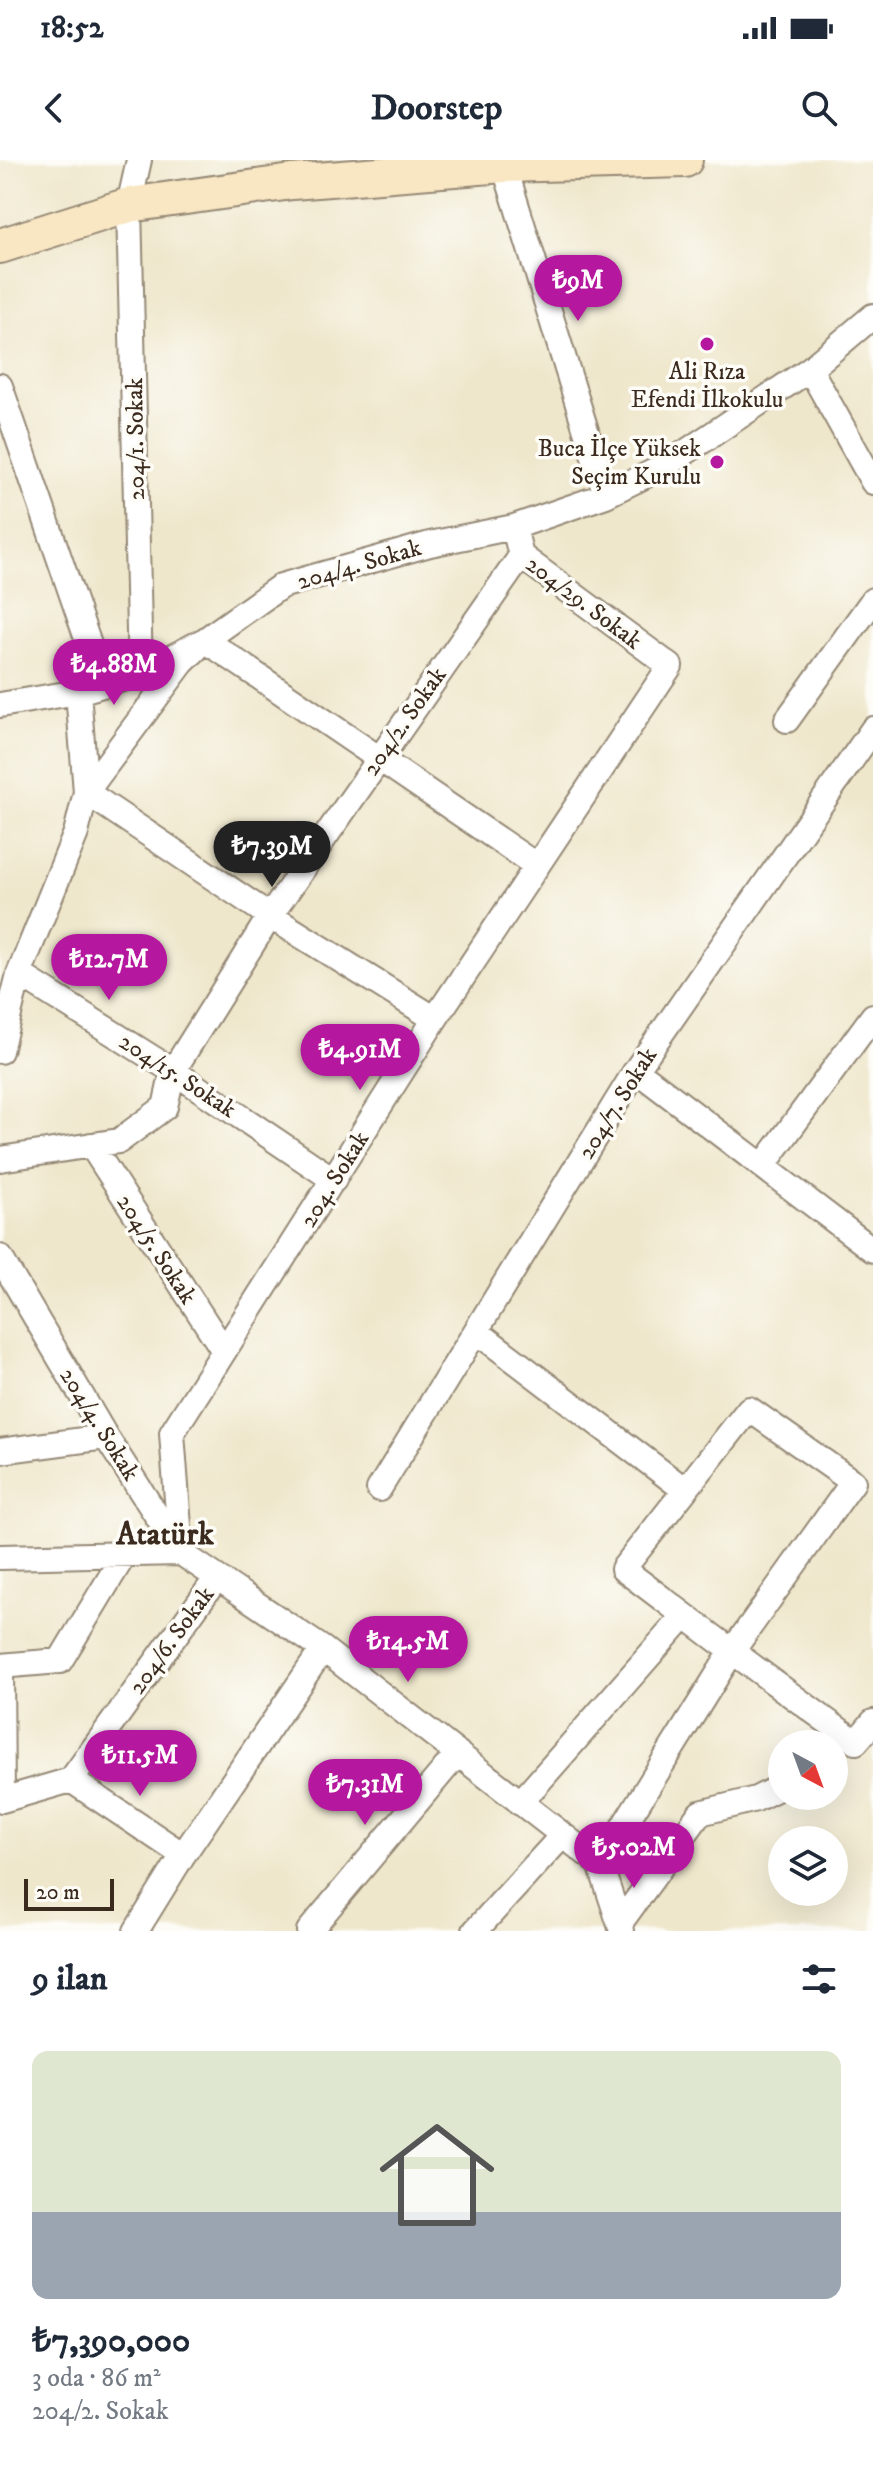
<!DOCTYPE html>
<html lang="tr">
<head>
<meta charset="utf-8">
<style>
  body { margin:0; font-family:"IM FELL DW Pica",serif; background:#f2f2f3; color:#1f2937; height:100vh; display:flex; flex-direction:column; font-size:30px; white-space:nowrap }
  * { box-sizing:border-box; margin:0 }
  p { font-size:26px; color:#747a83 }
  .icon { flex:none; width:44px; height:44px; fill:none; stroke:currentColor; stroke-width:2; stroke-linecap:round; stroke-linejoin:round }
  .map { position:relative; height:1771px; overflow:hidden }
  .side { display:flex; flex-direction:column; background:#fff; flex:1 }
  .side>* { flex:none }
  .needle { width:52px; rotate:139deg }
  .fabs { position:absolute; left:768px; top:1570px; display:grid; gap:16px }
  .fabs a { display:grid; place-items:center; width:80px; height:80px; border-radius:50%; background:#fff; box-shadow:0 8px 32px #0002; font-size:40px }
  .scale { position:absolute; left:24px; bottom:20px; width:90px; box-sizing:border-box; padding-left:8px; border:4px solid #3b2a1e; border-top:0; font-size:22px; line-height:28px; white-space:nowrap; color:#3b2a1e; -webkit-text-stroke:6px #fdfcf7; paint-order:stroke }
  .price { position:absolute; translate:-50% -68px; padding:0 18px; border-radius:28px; background:#b5179e; color:#fff; font-size:26px; line-height:52px; filter:drop-shadow(0 2px 4px #0008) }
  .price::after { content:''; position:absolute; left:50%; top:48px; width:24px; height:18px; margin-left:-12px; background:inherit; clip-path:polygon(0 0,100% 0,50% 100%) }
  .price.on { background:#222; color:#fff }
  ul { padding:0; list-style:none }
  li { display:grid; align-content:center; gap:16px; height:424px; padding:0 32px }
  li span { display:grid; place-items:center; height:248px; border-radius:16px; color:#555 }
  li>.icon { margin-inline-start:auto }
  span .icon { width:144px; height:144px; fill:#fffc; stroke-width:1 }
  li b { font-size:34px }
  h2 { display:flex; justify-content:space-between; align-items:center; height:96px; padding:0 32px; font-size:34px }
  .status { display:flex; justify-content:space-between; align-items:center; height:56px; padding:0 40px; background:#fff; direction:ltr }
  .status svg { height:22px; fill:currentColor }
  header { display:flex; justify-content:space-between; align-items:center; height:104px; padding:0 32px; background:#fff; font-size:36px; font-weight:800 }
  .map>svg:first-child { display:block }
  .lines { fill:none; stroke-linecap:round; stroke-linejoin:round }
  .minor-casing { stroke:#958875; stroke-width:28 }
  .secondary-casing { stroke:#958875; stroke-width:38 }
  .minor { stroke:#fff; stroke-width:24 }
  .secondary { stroke:#f9e7c3; stroke-width:34 }
  .poi-dot { fill:#b5179e; stroke:#fdfcf7; stroke-width:3 }
  .labels { text-anchor:middle; stroke-width:7; stroke-linejoin:round; paint-order:stroke }
  .poi-label { font-size:24px; fill:#3b2a1e; stroke:#fdfcf7 }
  .street-label { font-size:24px; fill:#3b2a1e; stroke:#fdfcf7 }
  .district-label { font-size:32px; font-weight:bold; fill:#3b2a1e; stroke:#fdfcf7 }
</style>
</head>
<body>
<div class="status"><b>18:52</b><svg viewBox="0 0 49 12"><path d="M0 12V9h3v3zM5 12V6h3v6zM10 12V3h3v9zM15 12V0h3v12zM26 1h20v11H26zM47 4h2v5h-2z"/></svg></div>
<header><svg class="icon" aria-label="back" viewBox="0 0 24 24"><path d="M15 5l-7 7 7 7"/></svg>Doorstep<svg class="icon" aria-label="search" viewBox="0 0 24 24"><circle cx="10" cy="10" r="6"/><path d="M15 15l6 6"/></svg></header>
<div class="map">
<svg width="873" height="1771" viewBox="0 0 873 1771">
  <rect width="100%" height="100%" fill="#fdfcf7"/>
  <filter id="ink" filterUnits="userSpaceOnUse"><feTurbulence type="fractalNoise" baseFrequency=".0125" numOctaves="2"/><feDisplacementMap in="SourceGraphic" scale="16" xChannelSelector="R" yChannelSelector="G"/><feConvolveMatrix kernelMatrix="1 2 1 2 8 2 1 2 1" color-interpolation-filters="sRGB"/></filter>
  <filter id="wash" filterUnits="userSpaceOnUse"><feTurbulence type="fractalNoise" baseFrequency=".006" numOctaves="4" result="noise"/><feDisplacementMap in="SourceGraphic" scale="32" xChannelSelector="R" yChannelSelector="G"/><feGaussianBlur stdDeviation="1.8" result="paint"/><feColorMatrix in="noise" values="0 0 0 0 0 0 0 0 0 0 0 0 0 0 0 0 0 1.4 0 .05"/><feComposite in="paint" operator="in"/></filter>
  <g filter="url(#wash)">
    <rect width="100%" height="100%" fill="#efe7cc"/>
  </g>
  <g filter="url(#ink)">
    <g class="lines">
      <g class="minor-casing">
        <path id="minor" d="M139,0L129,45L140,514
          M504,5L606,335
          M810,209L873,322
          M0,226L103,525
          M78,532L86,632
          M0,545L78,532L140,514L205,480L537,706
          M787,560L873,440
          M86,632L270,756L435,859
          M19,814L173,911L334,1020
          M0,891L19,814L76,673L86,632L182,503L205,480L281,426L430,384L514,367L606,335L665,306L810,209L873,156
          M636,910L873,1090
          M91,985L224,1191
          M0,999L119,981L165,947L173,911L270,756L521,396
          M763,1006L873,856
          M0,1097L106,1277L181,1393L323,1489L600,1704
          M476,1171L685,1330
          M0,1291L106,1277
          M379,1329L636,910L873,569
          M181,1393L172,1273L435,859L670,506L521,396L514,367
          M0,1397L181,1393
          M0,1506L60,1501L124,1395
          M1,1506L2,1640L71,1620
          M71,1620L216,1419
          M71,1620L183,1695
          M520,1643L684,1456
          M600,1704L733,1490L853,1322L749,1249L623,1409C700,1467 777,1526 856,1582L873,1562
          M600,1704L622,1771
          M620,1763L700,1653L756,1639L782,1626
          M136,1771L183,1695L323,1489
          M309,1771L458,1593
          M475,1771L561,1677"/>
      </g>
      <g class="secondary-casing">
        <path id="secondary" d="M0,86L129,45L292,22L504,5L685,0"/>
      </g>
      <use href="#minor" class="minor"/>
      <use href="#secondary" class="secondary"/>
    </g>
  </g>
  <g class="poi-dot">
    <circle cx="707" cy="184" r="8"/>
    <circle cx="717" cy="302" r="8"/>
  </g>
  <g class="labels">
    <g class="poi-label">
      <text x="707" y="219">Ali Rıza<tspan x="707" dy="28">Efendi İlkokulu</tspan></text>
      <text x="701" y="296" text-anchor="end">Buca İlçe Yüksek<tspan x="701" dy="28">Seçim Kurulu</tspan></text>
    </g>
    <g class="street-label">
      <text transform="translate(135 279) rotate(-91)" y="8">204/1. Sokak</text>
      <text transform="translate(359 404) rotate(-16)" y="8">204/4. Sokak</text>
      <text transform="translate(584 442) rotate(37)" y="8">204/29. Sokak</text>
      <text transform="translate(404 561) rotate(-55)" y="8">204/2. Sokak</text>
      <text transform="translate(178 915) rotate(33)" y="8">204/15. Sokak</text>
      <text transform="translate(617 943) rotate(-58)" y="8">204/7. Sokak</text>
      <text transform="translate(334 1019) rotate(-58)" y="8">204. Sokak</text>
      <text transform="translate(157 1089) rotate(57)" y="8">204/5. Sokak</text>
      <text transform="translate(100 1264) rotate(58)" y="8">204/4. Sokak</text>
      <text transform="translate(171 1480) rotate(-54)" y="8">204/6. Sokak</text>
    </g>
    <g class="district-label">
      <text x="165" y="1384">Atatürk</text>
    </g>
  </g>
</svg>
<div class="fabs">
<a><svg class="needle" viewBox="-14 -14 28 28"><path d="M0-13l5 13h-10z" fill="#e53935"/><path d="M0 13l5-13h-10z" fill="#747a83"/></svg></a>
<a><svg class="icon" aria-label="layers" viewBox="0 0 24 24"><path d="M12 4l9 5-9 5-9-5zM3 14l9 5 9-5"/></svg></a>
</div>
<div class="scale">20 m</div>
<b class="price" style="left:578px;top:163px">₺9M</b>
<b class="price" style="left:114px;top:547px">₺4.88M</b>
<b class="price on" style="left:272px;top:729px">₺7.39M</b>
<b class="price" style="left:109px;top:842px">₺12.7M</b>
<b class="price" style="left:360px;top:932px">₺4.91M</b>
<b class="price" style="left:408px;top:1524px">₺14.5M</b>
<b class="price" style="left:140px;top:1638px">₺11.5M</b>
<b class="price" style="left:365px;top:1667px">₺7.31M</b>
<b class="price" style="left:634px;top:1730px">₺5.02M</b>
</div>
<section class="side">
<h2>9 ilan<svg class="icon" aria-label="filters" viewBox="0 0 24 24"><path d="M4 7h16M4 17h16"/><circle cx="9" cy="7" r="2"/><circle cx="15" cy="17" r="2"/></svg></h2>
<ul>
<li><span style="background:linear-gradient(#dfe7d0 65%,#9aa5b1 0)"><svg class="icon" aria-label="home" viewBox="0 0 24 24"><path d="M3 11l9-7 9 7M6 9v11h12V9"/></svg></span><div><b>₺7,390,000</b><p>3 oda · 86 m²</p><p>204/2. Sokak</p></div></li>
</ul>
</section>
</body>
</html>
